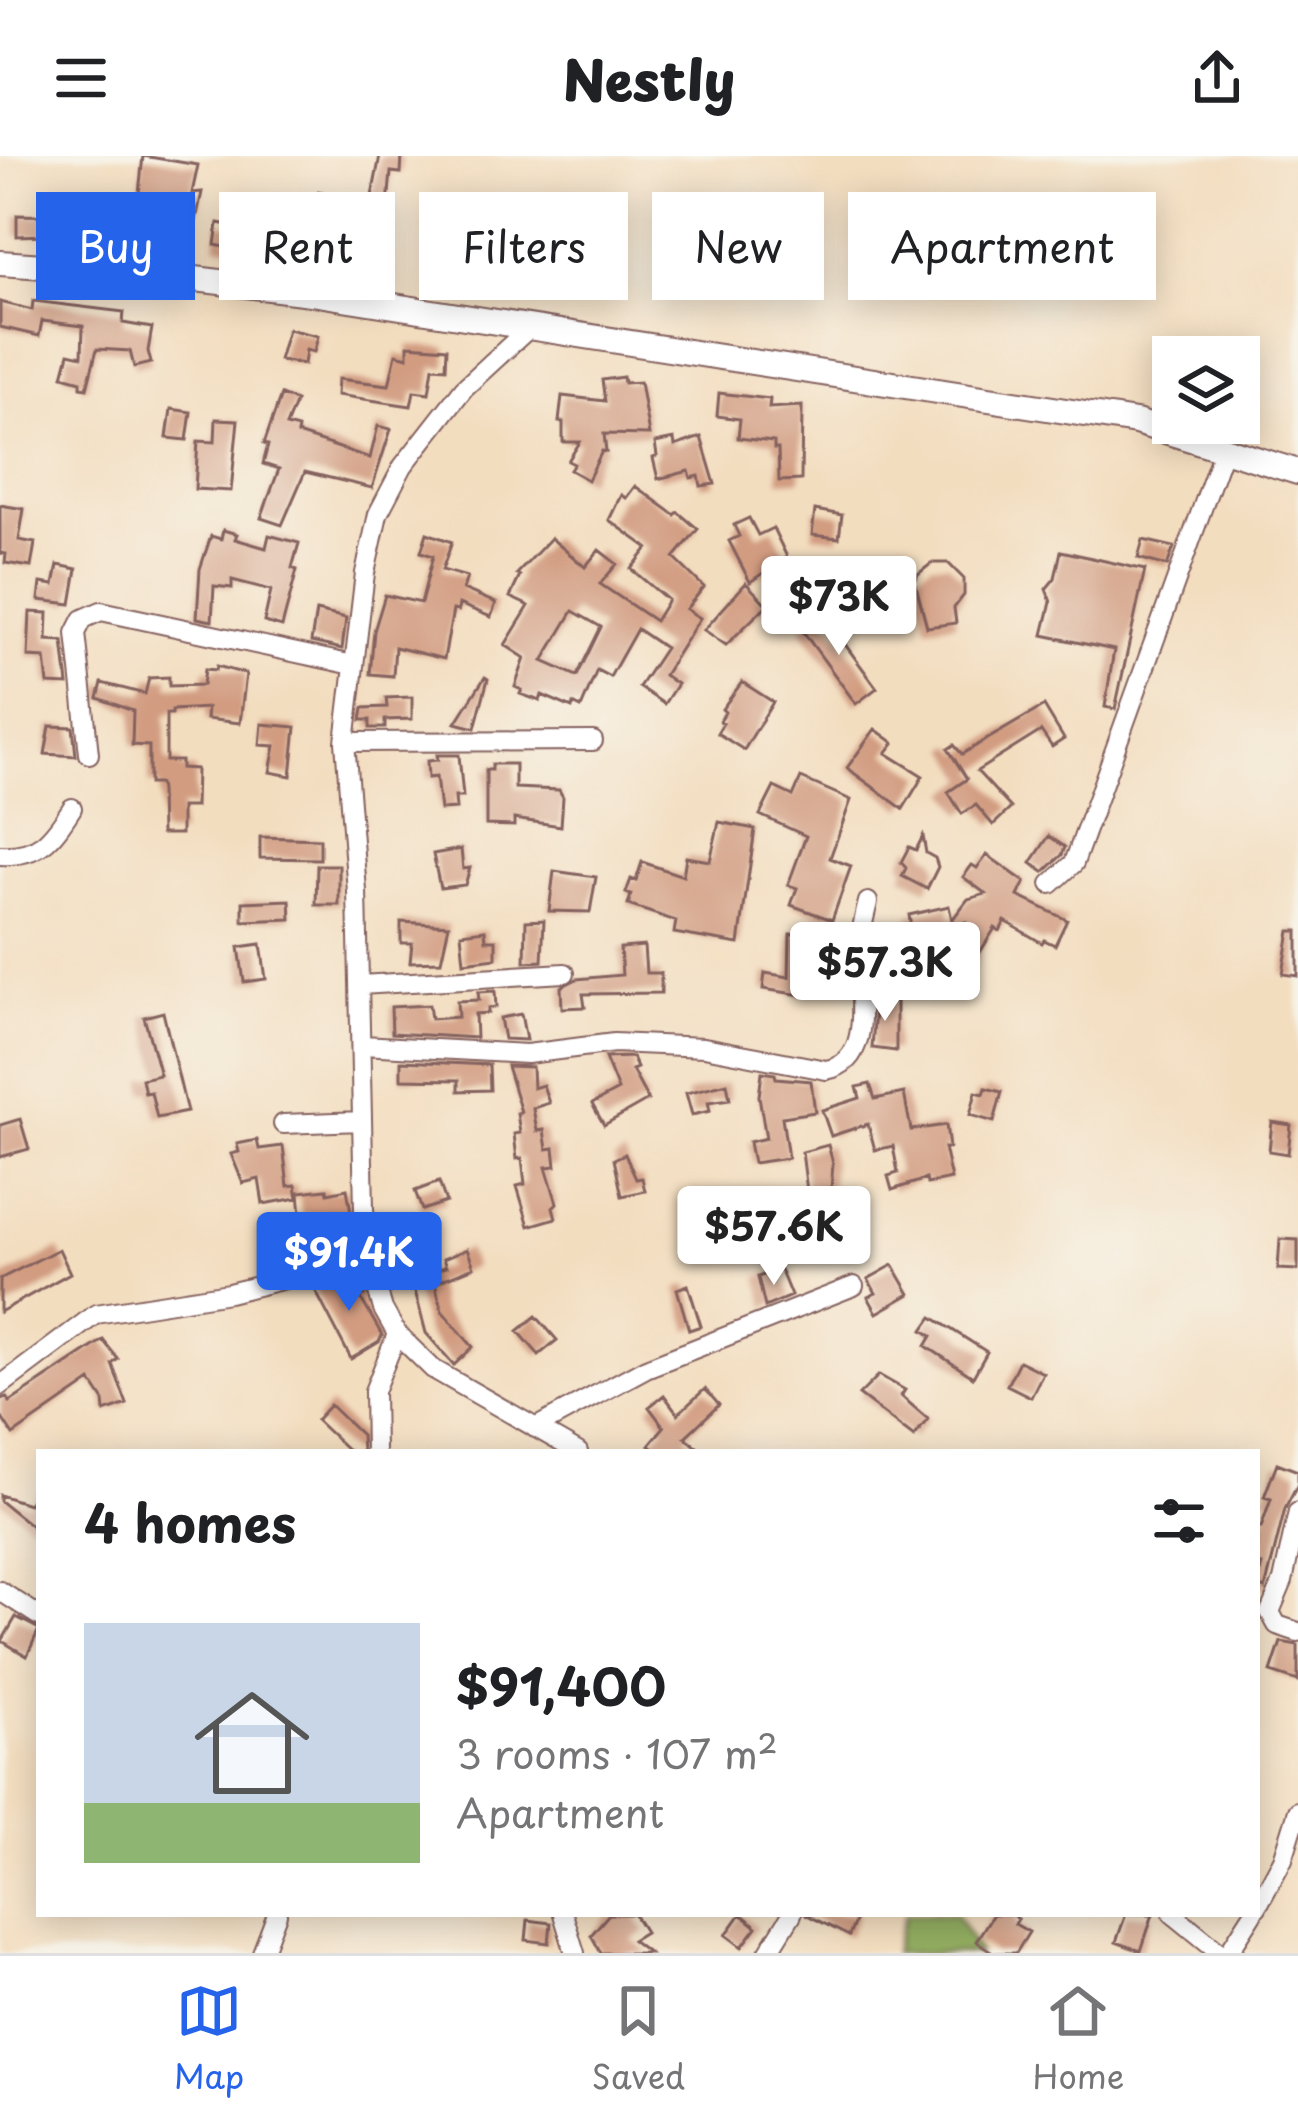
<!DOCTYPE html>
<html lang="en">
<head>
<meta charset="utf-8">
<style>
  body { margin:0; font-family:"Playpen Sans",sans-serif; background:#f6f6f6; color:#202124; height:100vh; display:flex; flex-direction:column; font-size:45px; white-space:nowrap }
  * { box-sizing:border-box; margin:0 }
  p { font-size:39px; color:#757577 }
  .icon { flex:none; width:66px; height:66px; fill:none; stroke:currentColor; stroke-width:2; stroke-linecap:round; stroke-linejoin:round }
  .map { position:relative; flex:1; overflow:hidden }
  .panel { position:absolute; left:36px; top:1293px; width:1224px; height:468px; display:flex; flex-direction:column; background:#fff; border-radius:0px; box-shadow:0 6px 30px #0003 }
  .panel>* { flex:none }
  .hud { position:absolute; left:36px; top:36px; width:1227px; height:108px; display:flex; gap:24px }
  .fabs { position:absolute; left:1152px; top:180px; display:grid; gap:24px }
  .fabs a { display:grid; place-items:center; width:108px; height:108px; border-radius:0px; background:#fff; box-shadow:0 6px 30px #0003; font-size:60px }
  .price { position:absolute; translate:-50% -102px; padding:0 27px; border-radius:12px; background:#fff; color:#222; font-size:39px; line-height:78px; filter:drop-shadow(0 3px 6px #0008) }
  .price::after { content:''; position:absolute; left:50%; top:72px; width:36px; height:27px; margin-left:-18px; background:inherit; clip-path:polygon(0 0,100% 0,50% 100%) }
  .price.current { background:#2563eb; color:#fff }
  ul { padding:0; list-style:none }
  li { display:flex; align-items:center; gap:36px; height:300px; padding:0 48px }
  li span { display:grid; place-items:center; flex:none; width:336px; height:240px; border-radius:0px; color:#555 }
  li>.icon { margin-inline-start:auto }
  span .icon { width:144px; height:144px; fill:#fffc; stroke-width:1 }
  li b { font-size:51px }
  h2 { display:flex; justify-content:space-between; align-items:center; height:144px; padding:0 48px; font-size:51px }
  .tag { padding:0 42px; border-radius:0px; background:#fff; box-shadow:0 6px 30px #0003; font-size:42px; line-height:108px }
  .tag.current { background:#2563eb; color:#fff }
  header { display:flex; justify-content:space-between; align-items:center; height:156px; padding:0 48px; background:#fff; font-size:54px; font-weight:800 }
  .tabs { display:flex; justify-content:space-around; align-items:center; height:168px; border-top:3px solid #e0e0e0; background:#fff; font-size:33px; color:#757577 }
  .tabs a { display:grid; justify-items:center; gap:6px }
  .tabs .current { color:#2563eb }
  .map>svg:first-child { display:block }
  .forest { fill:#92ad60; stroke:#6e6646; stroke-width:3 }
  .building { fill:#d29c81; fill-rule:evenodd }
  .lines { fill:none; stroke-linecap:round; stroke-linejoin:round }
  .minor-casing { stroke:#85625f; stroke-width:22 }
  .tertiary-casing { stroke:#85625f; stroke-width:28 }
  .minor { stroke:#fff; stroke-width:18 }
  .tertiary { stroke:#fff; stroke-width:24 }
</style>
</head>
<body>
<header><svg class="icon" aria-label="menu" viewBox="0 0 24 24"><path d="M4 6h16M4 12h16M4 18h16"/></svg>Nestly<svg class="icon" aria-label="share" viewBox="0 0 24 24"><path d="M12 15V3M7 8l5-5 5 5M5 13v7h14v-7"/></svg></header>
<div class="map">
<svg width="1298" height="1797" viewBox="0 0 1298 1797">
  <rect width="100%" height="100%" fill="#f7f3e8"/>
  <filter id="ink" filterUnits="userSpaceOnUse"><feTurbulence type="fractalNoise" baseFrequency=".00833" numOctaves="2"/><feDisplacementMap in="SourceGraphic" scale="24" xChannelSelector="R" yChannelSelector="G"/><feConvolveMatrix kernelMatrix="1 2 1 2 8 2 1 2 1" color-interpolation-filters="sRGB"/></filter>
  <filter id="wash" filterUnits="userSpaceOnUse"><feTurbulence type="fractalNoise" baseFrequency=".004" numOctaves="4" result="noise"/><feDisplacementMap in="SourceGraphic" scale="48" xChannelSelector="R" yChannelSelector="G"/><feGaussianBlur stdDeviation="2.7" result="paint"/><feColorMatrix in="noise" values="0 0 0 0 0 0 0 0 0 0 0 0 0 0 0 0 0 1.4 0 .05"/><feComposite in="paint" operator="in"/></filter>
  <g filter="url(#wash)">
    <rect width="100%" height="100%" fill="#f3ddbf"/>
    <path class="forest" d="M905,1758H956L979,1797H894Z"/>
    <g id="blocks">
      <path class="building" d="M143,0L198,9L192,37L202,36L195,69L178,65L182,46L139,37Z
        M380,0H402L401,17L391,16L386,70L351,67L350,73L336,70L337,65L315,61L319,36L371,45Z
        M60,53L82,55L80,78L17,80V59L60,60Z
        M238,55L269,59L263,99L215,89L218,67L236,70Z
        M33,145L124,156L123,167L152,172L148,195L151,207L134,211L130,195L97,193L87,232L81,231V225L63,220L69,197L82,200L83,170L42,165L39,180L0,171V146L32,154Z
        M288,173L318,180L314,196L306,194L304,208L279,204Z
        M408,189L447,192L446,212L433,211L429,237L414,235L411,250L337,239L338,223L389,229L396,198L408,201Z
        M623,221L624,227L640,226L649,279L604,278L606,296L602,295L588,324L570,314L574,308L568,305L580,286H563V266H559L562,240L605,245L602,224Z
        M719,237L770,243L769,252L802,250L801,324L779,325L778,293H774V286L738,282L740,263L717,260Z
        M281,239L296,245L286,270L298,273L297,278L370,302L378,270L391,273L372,332L305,316L282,369L261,362L279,313L263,308L268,289L264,288Z
        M171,253L191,256L187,284L167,282Z
        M216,263L238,264L231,335L195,333L198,285L215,286Z
        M701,281L715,328L701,330L699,320L691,322L689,315L658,323L653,302L657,300L655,287L674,283L675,290Z
        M635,330L675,359L678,356L698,373L674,402L704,431L686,453L700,462L664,519L677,528L664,548L639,531L665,492L637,473L610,521L597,514L581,552L573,548L572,552L542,539L540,545L520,538L522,534L515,531L525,502L505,489L529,450L510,441L520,420L517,418L551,382L585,411L599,394L617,408L600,428L655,465L668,444L631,413L648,392L609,364L621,339L626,342ZM573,455L601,471L577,520L543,505Z
        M0,349L24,353L19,384L35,387L31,411L5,407L6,398L0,397Z
        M815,354L842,359L839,382L812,379Z
        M749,362L758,379L773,372L787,401L750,426L729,385L739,380L734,369Z
        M223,374L237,378L235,383L266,392L269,379L299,387L292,412L297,414L282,471L264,466L271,434L232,424V432L214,430L212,465L197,462L200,413L211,380L221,383Z
        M427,377L452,386L442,414L467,421L463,433L496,447L491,461L459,448L458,455L453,454L444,503L395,491L393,520L370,518L374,475L385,439L421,447L433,400L421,396Z
        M1143,384L1174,391L1167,410L1138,402Z
        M1061,395L1145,414L1115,553L1105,551L1114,494L1043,479L1051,446L1046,433L1055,422Z
        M932,407H948L964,423V439L954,452L956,467L927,471L915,426L918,418Z
        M58,409L77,413L71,448L39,444L41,427L54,429Z
        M851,415L863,430L827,458L816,442Z
        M746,427L767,449L726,489L704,474Z
        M316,455L346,462L342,493L311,486Z
        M30,456L48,457L47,484L63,485L68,529L48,528L45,502L28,501Z
        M822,457L877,532L856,548L801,473Z
        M217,510L246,518L240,567L206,563L207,552L172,554V558H166V605H181V612L196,613L195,651H181V678H161L160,635L159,628H149V590L132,589L133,555L98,542L102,527L145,538L149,522L169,521V530L203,529L205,513L216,514Z
        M485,521L488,523L475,572L456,567Z
        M742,526L773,546L744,594L717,577L723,567L720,565L725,556L722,553Z
        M412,541V563L385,564V572H370V564H361L363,552L387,551L386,542Z
        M1044,550L1064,583L1052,591L1041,575L977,615L1011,652L993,669L976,649L962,658L948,636L967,623L948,593L954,589L962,598Z
        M262,568L296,571L291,620L270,616L275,590L260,589Z
        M50,570L73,571L76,600L45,598Z
        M875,573L894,587L886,597L923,620L903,653L847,612Z
        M437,599H459L463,641H455L456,653L440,654L436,621L428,622L427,605L438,604Z
        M492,608H515V632L559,634L563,641L561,670L514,663V670L486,669V614H492Z
        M801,622L851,644L830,702L851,710L832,764L791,749L797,732L788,729L806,680L760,659L774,631L793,640Z
        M719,666L755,673L739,788L674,777L676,765L628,749L631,739L626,737L631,723L636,725L642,706L683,720L686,701L710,705Z
        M923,680L926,697L935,702L938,711L927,733L902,720L906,712L901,706L909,691L916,694Z
        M1049,680L1065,691L1062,699L1044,716L1031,707Z
        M260,681L320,683V703L260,702Z
        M461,693L463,713L470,712L465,729L440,732L433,698Z
        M987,699L1025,726L1018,740L1067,764L1055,789L1044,784L1042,787L1005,765L1000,775L995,772L979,798L965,841L942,834L965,766L912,779L909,759L949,750L952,764L968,743L986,738L963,721L972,709L977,712Z
        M317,709H339V749H316Z
        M554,715L596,721L590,756L549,755Z
        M290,744L291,763L243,765V746Z
        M544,764L542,805L525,806L526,765Z
        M401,766L449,769L441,805L410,806L412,787H401Z
        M485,774L486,784H496V802L464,806L461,777Z
        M1290,775H1298V820L1283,818Z
        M790,778H806L801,839L763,833L765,817L789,821Z
        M261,788L266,823L244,826L239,791Z
        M644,790L646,817H661V837L583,838L585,851L562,852L561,831L577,823L622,819L620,792Z
        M495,835L496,851L488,852V857L475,858L476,882L392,877L391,851L429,849L431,863L458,861L457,845L479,844L478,836Z
        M876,841L896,842V895L872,892Z
        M163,856L187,956L157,962L151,936L145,937L142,923L160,919L144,861Z
        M521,858L526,884L504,883L500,862Z
        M632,901L637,912L632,914L648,944L604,969L592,948L618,934L605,902Z
        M401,905L489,909L490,934L459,935V924L401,923Z
        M507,910L532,911L533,932L543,929L549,947L533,952L537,975L544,974L547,993L554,992L556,1010L546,1011L557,1047L553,1051L556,1062L529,1070L517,1030L525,1028L522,1002L517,1003L514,978L520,977L517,957L521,956Z
        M762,916L775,918L776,922L811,925L815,956L782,961L788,1002L753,1007L749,986L766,982L759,940Z
        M727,927L730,943L708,946L710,955L692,959L686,937Z
        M870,928L875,943L904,937L911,974L946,969L949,992H944L951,1023L927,1028L926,1023L892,1034L888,1020L898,1017L893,990L875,994L868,968L831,980L822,954L860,942L857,931Z
        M986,932L1002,936L994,966L970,959L976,936L984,938Z
        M20,963L29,993L0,1001V969Z
        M1272,966L1291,969L1288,998L1269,995Z
        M257,984L259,993L283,990L288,1030L296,1029L298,1042L263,1048L259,1023L243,1027L231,998L239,996L237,988Z
        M828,989L833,1007L831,1034L807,1035L802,996Z
        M625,998L636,1023L642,1022L645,1035L622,1040L614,1003Z
        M439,1026L446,1046L422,1054L415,1035Z
        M327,1033L328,1037L347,1033L350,1050L351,1059L330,1063L335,1097L276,1111L271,1093L313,1082L309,1058L301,1059L299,1036Z
        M767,1046L776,1072L709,1092L701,1070Z
        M418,1064L424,1085L403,1091L397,1070Z
        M1280,1083L1298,1084V1114L1278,1113Z
        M59,1093L70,1117L0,1156V1123Z
        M467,1093L474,1111L435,1127L442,1155L473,1191L454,1209L426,1177L411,1120L446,1111L443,1103Z
        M893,1109L910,1138L877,1157L868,1141L876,1137L868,1123Z
        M780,1113L791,1140L765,1151L758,1121Z
        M359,1119L365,1139L360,1141L382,1179L379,1186L351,1203L313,1130Z
        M688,1129L701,1170L689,1174L677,1133Z
        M536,1160L557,1184L539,1199L518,1175Z
        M932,1161L987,1196L973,1221L926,1190L932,1180L923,1174Z
        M103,1184L118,1203L112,1208L127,1248L105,1256L104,1245L91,1225L13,1279L0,1259V1243L7,1241L10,1246Z
        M1019,1205L1043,1217L1031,1241L1007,1229Z
        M879,1219L905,1234L901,1240L928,1263L914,1281L859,1239Z
        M705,1233L719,1249L685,1281L703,1296H658L649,1289L664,1271L649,1251L664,1239L678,1258Z
        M330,1249L361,1279L362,1296H350L316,1264Z
        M1277,1307L1298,1315V1328L1285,1353L1265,1433L1257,1430L1262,1409L1257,1407V1371L1261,1372L1271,1343L1264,1341Z
        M39,1333V1376L0,1345V1339L28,1348Z
        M16,1461L39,1473L27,1500L2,1485Z
        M1281,1486L1298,1489V1525L1271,1516Z
        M609,1758H634L645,1776L632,1784L649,1797H601L591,1779Z
        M741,1758L757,1771L742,1791L726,1779Z
        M805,1758H858L849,1780Z
        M993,1758H1011L1018,1763L1015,1768L1029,1776L1016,1797H994L976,1785Z
        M1126,1758H1153L1141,1795L1116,1786Z
        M528,1764L551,1767L549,1787L526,1784Z"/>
    </g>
  </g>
  <g filter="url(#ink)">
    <use href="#blocks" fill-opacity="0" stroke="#85625f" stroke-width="3"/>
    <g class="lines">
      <g class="minor-casing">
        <path id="minor" d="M528,173L464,232L403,310L378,358L365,417L345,586L357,735L364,1053L371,1111L383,1153L397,1178L433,1213L578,1296
          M345,586L593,585
          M89,598L76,477L83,463L101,455L353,509
          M0,699C39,701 52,683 72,652
          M1051,728L1074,707L1224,292
          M360,829L565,817
          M362,889L527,898L614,887L704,891L826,914C877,905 857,833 859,794C860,778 864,762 868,746
          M283,968L361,965
          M0,1230L96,1158L229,1137L370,1102
          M535,1272L646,1212L854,1130
          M375,1296L374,1235L397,1178
          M1298,1356L1283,1425L1270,1456L1277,1469L1298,1476
          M0,1435L39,1460
          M1257,1751L1283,1703L1298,1655
          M563,1758L575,1797
          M1173,1758L1221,1797
          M262,1797L277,1758
          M768,1797L792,1758
          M1228,1797L1253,1758"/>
      </g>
      <g class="tertiary-casing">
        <path id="tertiary" d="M0,107L145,117L311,137L1136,266L1298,316"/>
      </g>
      <use href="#minor" class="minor"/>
      <use href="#tertiary" class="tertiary"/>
    </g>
  </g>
</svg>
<div class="fabs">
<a><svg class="icon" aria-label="layers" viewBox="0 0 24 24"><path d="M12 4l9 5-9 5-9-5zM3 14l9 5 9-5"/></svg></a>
</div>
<b class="price" style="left:839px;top:502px">$73K</b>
<b class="price" style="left:885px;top:868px">$57.3K</b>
<b class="price" style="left:774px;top:1132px">$57.6K</b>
<b class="price current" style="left:349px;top:1158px">$91.4K</b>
<div class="hud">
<a class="tag current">Buy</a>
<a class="tag">Rent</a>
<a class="tag">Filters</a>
<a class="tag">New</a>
<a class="tag">Apartment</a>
</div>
<section class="panel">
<h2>4 homes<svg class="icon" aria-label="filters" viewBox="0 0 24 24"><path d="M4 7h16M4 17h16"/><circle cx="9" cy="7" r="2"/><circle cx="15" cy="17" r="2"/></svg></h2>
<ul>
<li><span style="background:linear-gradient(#c9d6e8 75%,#8fb573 0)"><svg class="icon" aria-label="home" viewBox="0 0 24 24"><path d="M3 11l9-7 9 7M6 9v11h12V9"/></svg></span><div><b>$91,400</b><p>3 rooms · 107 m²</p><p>Apartment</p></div></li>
</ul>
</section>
</div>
<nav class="tabs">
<a class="current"><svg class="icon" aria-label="map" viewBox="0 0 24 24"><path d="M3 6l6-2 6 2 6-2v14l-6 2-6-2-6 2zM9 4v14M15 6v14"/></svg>Map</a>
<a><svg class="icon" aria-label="saved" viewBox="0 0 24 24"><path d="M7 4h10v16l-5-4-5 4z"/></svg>Saved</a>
<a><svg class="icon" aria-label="home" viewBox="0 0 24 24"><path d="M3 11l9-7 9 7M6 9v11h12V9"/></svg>Home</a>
</nav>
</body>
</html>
